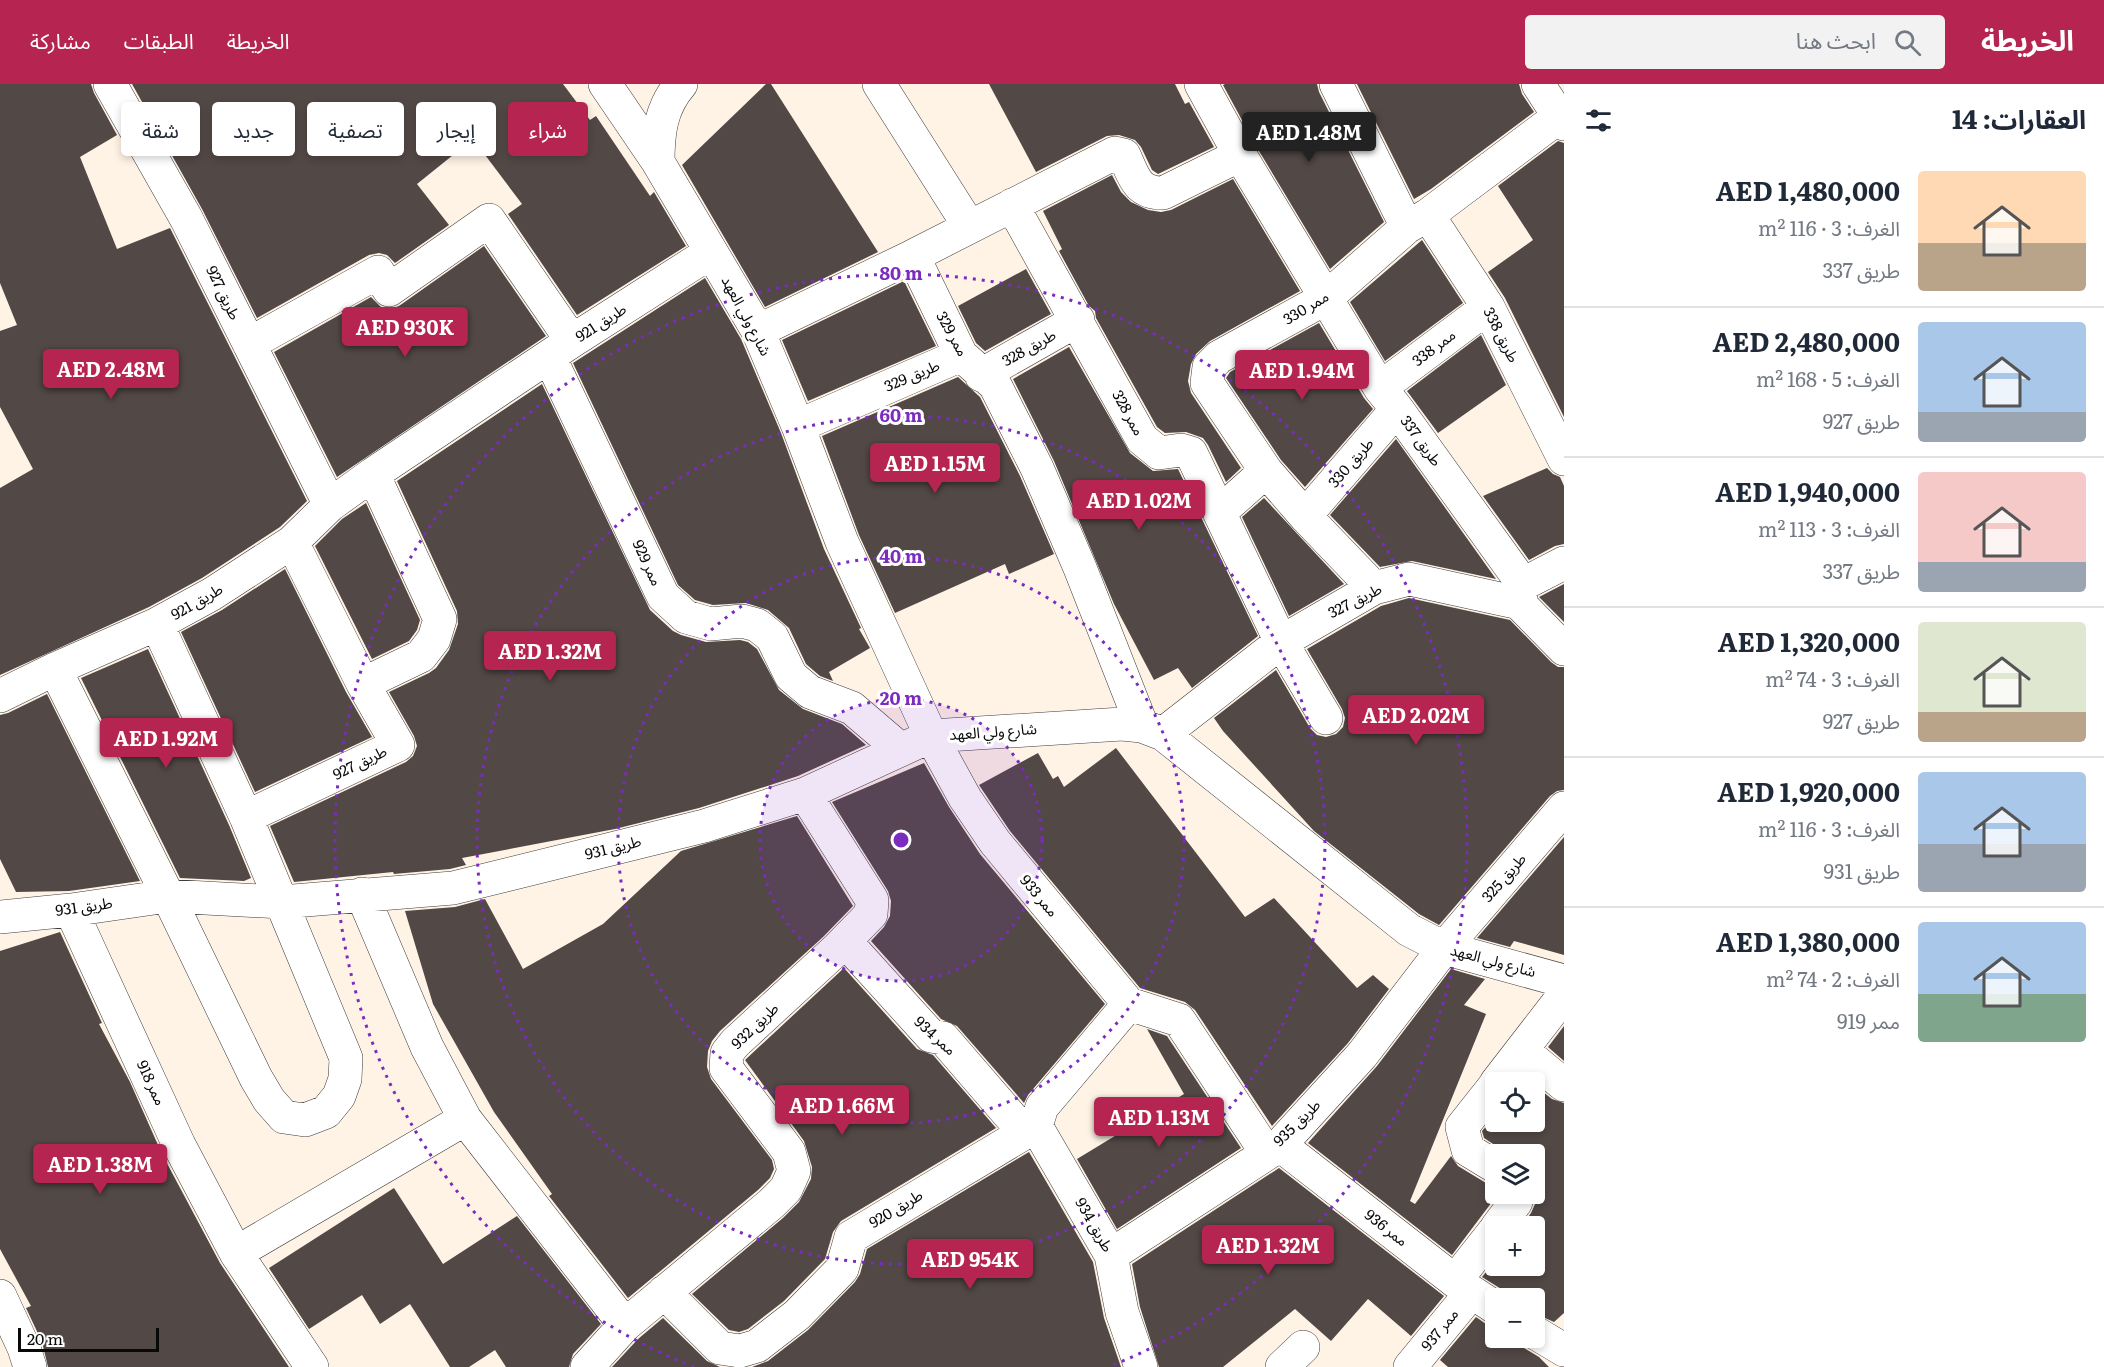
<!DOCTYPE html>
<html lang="ar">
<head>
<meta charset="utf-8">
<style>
  body { margin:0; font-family:Literata,"Noto Sans Arabic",serif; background:#f2f2f3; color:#1f2937; direction:rtl; height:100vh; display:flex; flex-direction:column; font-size:22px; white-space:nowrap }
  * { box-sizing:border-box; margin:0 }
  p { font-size:20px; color:#747a83 }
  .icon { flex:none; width:33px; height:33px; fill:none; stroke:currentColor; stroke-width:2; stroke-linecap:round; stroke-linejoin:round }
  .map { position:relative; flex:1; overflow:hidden; direction:ltr }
  .panel { display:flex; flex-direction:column; background:#fff; width:540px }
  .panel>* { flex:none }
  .banner { position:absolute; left:18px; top:18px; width:570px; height:54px; direction:rtl; display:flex; gap:12px }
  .fabs { position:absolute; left:1485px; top:988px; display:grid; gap:12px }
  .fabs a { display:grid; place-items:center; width:60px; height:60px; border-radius:6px; background:#fff; box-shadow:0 3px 9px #0003; font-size:30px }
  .scale { position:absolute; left:18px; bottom:15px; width:141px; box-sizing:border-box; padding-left:6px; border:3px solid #090909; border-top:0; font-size:16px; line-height:21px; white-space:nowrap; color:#090909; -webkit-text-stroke:4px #fff; paint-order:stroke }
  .price { position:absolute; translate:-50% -51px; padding:0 14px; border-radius:6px; background:#b62552; color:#fff; font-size:20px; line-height:39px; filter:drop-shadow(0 2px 3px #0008) }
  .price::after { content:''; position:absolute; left:50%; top:36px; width:18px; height:14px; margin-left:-9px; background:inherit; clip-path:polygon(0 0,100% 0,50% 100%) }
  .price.selected { background:#222; color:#fff }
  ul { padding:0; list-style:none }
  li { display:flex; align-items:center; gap:18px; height:150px; padding:0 18px }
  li+li { border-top:2px solid #e0e1e3 }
  li span { display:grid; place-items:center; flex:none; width:168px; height:120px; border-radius:6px; color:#555 }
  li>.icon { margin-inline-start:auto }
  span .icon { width:72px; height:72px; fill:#fffc; stroke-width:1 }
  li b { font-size:26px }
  h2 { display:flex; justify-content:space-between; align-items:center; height:72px; padding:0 18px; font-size:26px }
  .pill { padding:0 21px; border-radius:6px; background:#fff; box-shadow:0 3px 9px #0003; font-size:21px; line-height:54px }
  .pill.selected { background:#b62552; color:#fff }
  header { display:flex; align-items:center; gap:36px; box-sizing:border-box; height:84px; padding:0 30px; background:#b62552; color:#fff }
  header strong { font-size:28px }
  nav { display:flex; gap:33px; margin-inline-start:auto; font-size:21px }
  .search { width:420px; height:54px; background:#f2f2f3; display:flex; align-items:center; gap:15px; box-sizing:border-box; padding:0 21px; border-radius:6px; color:#747a83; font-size:22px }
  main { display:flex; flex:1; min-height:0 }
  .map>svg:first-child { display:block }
  .building { fill:#524846 }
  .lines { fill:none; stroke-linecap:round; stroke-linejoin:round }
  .minor-casing { stroke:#3c3c3c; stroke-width:34 }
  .minor { stroke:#fff; stroke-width:33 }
  .ring { fill:none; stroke:#7b2cbf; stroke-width:3; stroke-dasharray:3 6 }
  .labels { text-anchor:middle; stroke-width:6; stroke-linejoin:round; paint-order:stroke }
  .street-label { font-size:15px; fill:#090909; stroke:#fff }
  .centre { fill:#7b2cbf; stroke:#fff; stroke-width:3 }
  .ring-label { font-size:18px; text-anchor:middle; font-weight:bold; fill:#7b2cbf; stroke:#fff; stroke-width:6; stroke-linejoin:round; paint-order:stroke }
</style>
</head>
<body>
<header>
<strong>الخريطة</strong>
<div class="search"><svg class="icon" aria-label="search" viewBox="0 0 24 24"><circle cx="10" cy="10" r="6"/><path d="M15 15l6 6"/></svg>ابحث هنا</div>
<nav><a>الخريطة</a><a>الطبقات</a><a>مشاركة</a></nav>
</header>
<main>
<section class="panel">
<h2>العقارات: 14<svg class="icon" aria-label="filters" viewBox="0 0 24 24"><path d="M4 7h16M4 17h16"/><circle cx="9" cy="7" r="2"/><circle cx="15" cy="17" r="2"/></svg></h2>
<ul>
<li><span style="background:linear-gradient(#ffd9b3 60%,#b9a48a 0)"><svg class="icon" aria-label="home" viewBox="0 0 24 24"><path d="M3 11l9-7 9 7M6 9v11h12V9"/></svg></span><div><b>AED 1,480,000</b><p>الغرف: 3 · 116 m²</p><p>طريق 337</p></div></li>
<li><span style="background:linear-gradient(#a9c7e8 75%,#9aa5b1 0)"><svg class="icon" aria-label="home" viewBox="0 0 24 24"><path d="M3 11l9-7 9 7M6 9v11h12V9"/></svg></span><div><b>AED 2,480,000</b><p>الغرف: 5 · 168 m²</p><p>طريق 927</p></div></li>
<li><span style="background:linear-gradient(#f6c9c9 75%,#9aa5b1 0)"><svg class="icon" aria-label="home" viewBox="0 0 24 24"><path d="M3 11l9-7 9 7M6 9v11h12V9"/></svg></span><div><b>AED 1,940,000</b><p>الغرف: 3 · 113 m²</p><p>طريق 337</p></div></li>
<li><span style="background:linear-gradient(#dfe7d0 75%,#b9a48a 0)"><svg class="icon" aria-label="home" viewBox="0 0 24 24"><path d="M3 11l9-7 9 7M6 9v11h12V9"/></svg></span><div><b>AED 1,320,000</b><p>الغرف: 3 · 74 m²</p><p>طريق 927</p></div></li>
<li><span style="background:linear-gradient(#a9c7e8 60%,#9aa5b1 0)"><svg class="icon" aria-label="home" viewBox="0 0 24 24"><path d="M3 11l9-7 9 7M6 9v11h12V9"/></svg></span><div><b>AED 1,920,000</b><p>الغرف: 3 · 116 m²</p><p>طريق 931</p></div></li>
<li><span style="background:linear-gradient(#a9c7e8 60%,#7fa58c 0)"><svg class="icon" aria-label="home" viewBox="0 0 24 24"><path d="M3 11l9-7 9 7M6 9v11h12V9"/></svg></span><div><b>AED 1,380,000</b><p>الغرف: 2 · 74 m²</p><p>ممر 919</p></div></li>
</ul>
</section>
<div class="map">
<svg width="1564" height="1283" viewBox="0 0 1564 1283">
  <rect width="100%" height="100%" fill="#fff3e6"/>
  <path class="building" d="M0,0H91L94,9L117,51L80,73L117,165L170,144L307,417L280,443L202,494L149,523L0,591V404L33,385L0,323V247L17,241L0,199Z
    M132,0H563L590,36L596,32L650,112L654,108L686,162L577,231L508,130L522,120L473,55L417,100L449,141L395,179L387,171L379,169L369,171L257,234L202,125Z
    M766,0H771L878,168L765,223L682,81Z
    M989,0H1175L1185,20L1189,18L1214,63L1158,90L1152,86L1141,63L1135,56L1119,51L1107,52L1036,88Z
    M1225,0H1317L1319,8L1384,138L1330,185L1256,62L1223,1Z
    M1357,0H1519L1522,10L1534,28L1431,105L1414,115Z
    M1558,57L1564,59V333L1505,214L1488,188L1533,156L1498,102Z
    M1112,91L1121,108L1131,118L1148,126L1161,128L1171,126L1233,95L1300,207L1210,257L1196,270L1191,280L1188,297L1191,309L1241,384L1226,398L1208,361L1203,354L1186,348L1165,349L1157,343L1096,234L1095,227L1089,222L1059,167L1062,165L1043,127Z
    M1422,156L1463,219L1385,277L1350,218Z
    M484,162L546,252L337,393L274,268L371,213L381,223L390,225L399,222Z
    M1026,185L1051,230L985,267L976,259L958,222Z
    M705,194L741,255L781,349L824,465L861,544L859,545L870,564L829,588L833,597L820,592L806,580L789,544L768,526L746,519L713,521L695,516L678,501L573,279Z
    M904,197L936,262L808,317L782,256Z
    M1319,239L1364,314L1373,325L1305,403L1281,376L1226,294L1230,288Z
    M1481,251L1506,301L1438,349L1407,307Z
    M1069,263L1130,369L1153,387L1178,385L1258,552L1192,604L1178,584L1154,596L1114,520L1054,377L1013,295Z
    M958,293L980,313L1020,392L1054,470L1009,490L1005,480L895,529L859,451L822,352Z
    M542,300L650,526L673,547L681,551L706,558L740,556L748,558L757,565L779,606L803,625L842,640L866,661L798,692L699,724L615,745L462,774L466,781L450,785L394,790L393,788L294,798L270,742L406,678L413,672L417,662L414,652L389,608L429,589L436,584L449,566L458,540L457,527L397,397Z
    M1396,355L1496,495L1412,477L1380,483L1330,431Z
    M1547,384L1553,390L1560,393L1564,402V460L1555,462L1529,476L1483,412Z
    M1264,414L1344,500L1289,532L1242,433Z
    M366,419L420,536L417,546L409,557L372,575L315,462L342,435Z
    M285,485L346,608L372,653L255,708L181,548L222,526Z
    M1564,500V538L1539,513Z
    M1409,514L1510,536L1551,578L1558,583H1564V706L1557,707L1550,712L1439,841L1419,830L1314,747L1223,647L1214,634L1276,586L1310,644L1317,651L1326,653L1336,650L1343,643L1345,634L1342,625L1307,565L1381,522Z
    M148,565L229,741L251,794L244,797L180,794L81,594Z
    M47,610L140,797L69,807L16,808L0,775V631L8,629Z
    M1116,664L1245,833L1274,814L1357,904L1373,891L1389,905L1348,959L1272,1042L1195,926L1185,918L1140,904L1010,747L979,701L1038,669L1053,695L1058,692L1064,703Z
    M924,679L949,723L980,770L1105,920L1028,1011L1024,1019L957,942L941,935L871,857L884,843L890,832L891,817L888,807L832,718Z
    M797,732L853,822L824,852L720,947L712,957L708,967L707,983L711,995L772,1076L774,1085L770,1094L758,1106L628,1214L549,1112L552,1110L494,1028L433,920L405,827L455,823L485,815L523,885L603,840L681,767Z
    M1564,753V871L1514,857L1510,863L1477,854Z
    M60,848L102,939L99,940L130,998L162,1070L220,1179L289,1283H48L42,1258L26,1224L31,1222L0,1165V867Z
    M844,884L917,965L933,971L996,1044L841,1137L833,1148L825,1175L784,1217L748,1245L739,1248L729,1246L692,1210L783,1134L799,1118L811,1095L812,1083L804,1057L745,976Z
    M1451,885L1485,895L1464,921L1486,930L1410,1117L1415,1120L1451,1072L1458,1082L1486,1099L1496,1102V1110H1498L1452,1171L1308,1059L1377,982Z
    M1564,942V977L1548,963Z
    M1147,945L1167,952L1241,1064L1117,1145L1077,1075L1184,1010Z
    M1534,1001L1552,1015L1564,1019V1229L1554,1238L1534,1229V1215H1512L1506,1208L1482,1193L1496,1176V1182H1534V1143H1521L1531,1129L1535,1120L1534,1071H1510L1484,1054L1482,1047L1496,1031V1038H1534Z
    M1029,1068L1093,1178L1104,1234L1121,1283H752L768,1277L808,1246L855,1198L860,1190L867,1165Z
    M1279,1084L1444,1212L1411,1252L1368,1215L1331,1257L1295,1225L1223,1283H1159L1140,1223L1132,1180Z
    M394,1104L443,1180L517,1132L601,1240L573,1270L569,1283H506L495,1266L469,1283H450L410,1220L380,1240L362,1211L309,1245L269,1184Z
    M1476,1233L1486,1240L1496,1243V1254H1517L1524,1264L1539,1273L1549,1283H1448L1440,1276Z
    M663,1234L707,1277L720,1283H612L638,1255Z"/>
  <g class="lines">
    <g class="minor-casing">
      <path id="minor" d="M110,0L186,134L330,421
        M605,0L658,78L758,247L798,342L842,458L931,652L965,714L995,758L1129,920L1179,936L1266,1068
        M879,0L969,142
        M1201,0L1240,71L1380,304L1397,325L1523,500L1519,519
        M1336,0L1407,143
        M1538,0L1564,40
        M658,78C658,48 661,23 681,0
        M1012,121L1142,355L1159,369L1181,366L1191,369L1281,558L1326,634
        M1428,131L1488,223L1564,375
        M758,247L913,172
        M249,260L378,188L389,206L489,136L572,257
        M550,274L663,512L686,533L711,540L742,537L757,541L772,553L791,592L810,608L852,624L900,665
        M981,291L1078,236
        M1380,304L1488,223
        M798,342L961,271
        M1220,428L1266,387
        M1305,432L1397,325
        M1523,500L1564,479
        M1374,504L1305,432L1266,387L1207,299L1209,283L1219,273L1326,214L1407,143L1428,131L1564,29
        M55,585L168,812L256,994L269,1016L284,1033L305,1036L326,1028L339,1012L345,995L346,974L246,733L157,540
        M363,600L421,572L434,555L440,535L373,390
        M0,612L55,585L157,540L212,510L292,458L330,421L373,390L572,257L711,168
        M1142,642L1080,484L1037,384L995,301L961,271L913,172L1115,69L1124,71C1134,92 1136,109 1163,109L1240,71
        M1163,650L1281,558L1374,504L1409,495L1519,519L1564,565
        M246,733L398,661L363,600L292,458
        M362,810L427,963L465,1035L625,1241
        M71,826L179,1061L236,1169L312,1283
        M0,833L71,826L168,812L281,818L453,804L704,742L805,710L931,652L1122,640L1142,642L1163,650L1409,846L1444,864L1564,897
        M845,857L931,952L943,954L1024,1048
        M1523,967L1564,1001
        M1496,999L1564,911
        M1496,1000L1462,1043L1468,1066L1496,1083
        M1036,1042L1111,1171L1122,1228L1141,1283
        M1280,1061L1455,1197L1496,1224
        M1497,1143L1516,1118L1517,1110
        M236,1169L465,1035
        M1111,1171L1280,1061L1362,971L1444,864L1564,724
        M1455,1197L1496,1145
        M664,1208L720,1264L740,1267L757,1262L797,1231L842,1185L851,1153L1036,1042L1042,1023L1129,920
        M0,1212L24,1264L30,1283
        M1534,1248L1564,1266
        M587,1283L625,1241L771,1120L786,1105L794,1087L789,1068L726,984L727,969L735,959L837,865L871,830L872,816L805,710
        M1282,1283L1303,1263
        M1410,1283L1471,1209"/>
    </g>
    <use href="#minor" class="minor"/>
  </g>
  <circle cx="901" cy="756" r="141" fill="#7b2cbf" fill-opacity=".12"/>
  <g class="ring">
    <circle cx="901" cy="756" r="141"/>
    <circle cx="901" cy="756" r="283"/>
    <circle cx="901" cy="756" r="424"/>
    <path d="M694 1283A566 566 0 1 1 1108 1283"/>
  </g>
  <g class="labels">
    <g class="street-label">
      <text transform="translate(223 209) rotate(64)" y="5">طريق 927</text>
      <text transform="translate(1306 224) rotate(-31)" y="5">ممر 330</text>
      <text transform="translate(746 232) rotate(62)" y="5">شارع ولي العهد</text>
      <text transform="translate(601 239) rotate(-33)" y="5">طريق 921</text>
      <text transform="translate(952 250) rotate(61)" y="5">ممر 329</text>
      <text transform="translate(1501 251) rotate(63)" y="5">طريق 338</text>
      <text transform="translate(1029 264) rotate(-29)" y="5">طريق 328</text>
      <text transform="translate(1434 264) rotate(-37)" y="5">ممر 338</text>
      <text transform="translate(912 292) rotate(-23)" y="5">طريق 329</text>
      <text transform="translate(1128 329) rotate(61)" y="5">ممر 328</text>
      <text transform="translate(1421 357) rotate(54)" y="5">طريق 337</text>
      <text transform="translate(1351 379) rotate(-49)" y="5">طريق 330</text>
      <text transform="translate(647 479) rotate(65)" y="5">ممر 929</text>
      <text transform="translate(1355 517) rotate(-27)" y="5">طريق 327</text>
      <text transform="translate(197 518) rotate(-30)" y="5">طريق 921</text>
      <text transform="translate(993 648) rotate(-4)" y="5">شارع ولي العهد</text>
      <text transform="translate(360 679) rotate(-26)" y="5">طريق 927</text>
      <text transform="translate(613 764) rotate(-14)" y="5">طريق 931</text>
      <text transform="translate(1504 794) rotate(-49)" y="5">طريق 325</text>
      <text transform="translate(1039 812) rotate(50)" y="5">ممر 933</text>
      <text transform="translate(84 823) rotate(-8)" y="5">طريق 931</text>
      <text transform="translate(1493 877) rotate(15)" y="5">شارع ولي العهد</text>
      <text transform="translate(755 942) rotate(-44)" y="5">طريق 932</text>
      <text transform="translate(935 952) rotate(42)" y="5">ممر 934</text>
      <text transform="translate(151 999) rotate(65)" y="5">ممر 918</text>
      <text transform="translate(1297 1039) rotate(-45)" y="5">طريق 935</text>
      <text transform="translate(896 1125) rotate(-31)" y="5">طريق 920</text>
      <text transform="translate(1094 1141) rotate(60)" y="5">طريق 934</text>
      <text transform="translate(1386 1144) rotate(38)" y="5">ممر 936</text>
      <text transform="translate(1440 1246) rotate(-51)" y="5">ممر 937</text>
    </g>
  </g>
  <circle cx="901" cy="756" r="9" class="centre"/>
  <g class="ring-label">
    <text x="901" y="196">80 m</text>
    <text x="901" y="338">60 m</text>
    <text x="901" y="479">40 m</text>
    <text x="901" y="621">20 m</text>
  </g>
</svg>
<div class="fabs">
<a><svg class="icon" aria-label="locate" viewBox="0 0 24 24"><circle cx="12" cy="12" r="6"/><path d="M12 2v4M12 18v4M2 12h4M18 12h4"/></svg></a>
<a><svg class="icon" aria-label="layers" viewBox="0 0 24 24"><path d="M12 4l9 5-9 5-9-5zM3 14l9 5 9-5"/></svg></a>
<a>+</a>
<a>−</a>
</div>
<div class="scale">20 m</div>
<b class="price selected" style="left:1309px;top:79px">AED 1.48M</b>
<b class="price" style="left:405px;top:274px">AED 930K</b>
<b class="price" style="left:111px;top:316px">AED 2.48M</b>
<b class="price" style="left:1302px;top:317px">AED 1.94M</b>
<b class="price" style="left:935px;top:410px">AED 1.15M</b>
<b class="price" style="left:1139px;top:447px">AED 1.02M</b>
<b class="price" style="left:550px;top:598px">AED 1.32M</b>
<b class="price" style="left:1416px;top:662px">AED 2.02M</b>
<b class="price" style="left:166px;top:685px">AED 1.92M</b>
<b class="price" style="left:842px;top:1052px">AED 1.66M</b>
<b class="price" style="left:1159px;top:1064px">AED 1.13M</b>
<b class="price" style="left:100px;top:1111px">AED 1.38M</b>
<b class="price" style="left:1268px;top:1192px">AED 1.32M</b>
<b class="price" style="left:970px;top:1206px">AED 954K</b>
<div class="banner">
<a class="pill selected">شراء</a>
<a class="pill">إيجار</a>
<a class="pill">تصفية</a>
<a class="pill">جديد</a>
<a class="pill">شقة</a>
</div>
</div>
</main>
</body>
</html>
